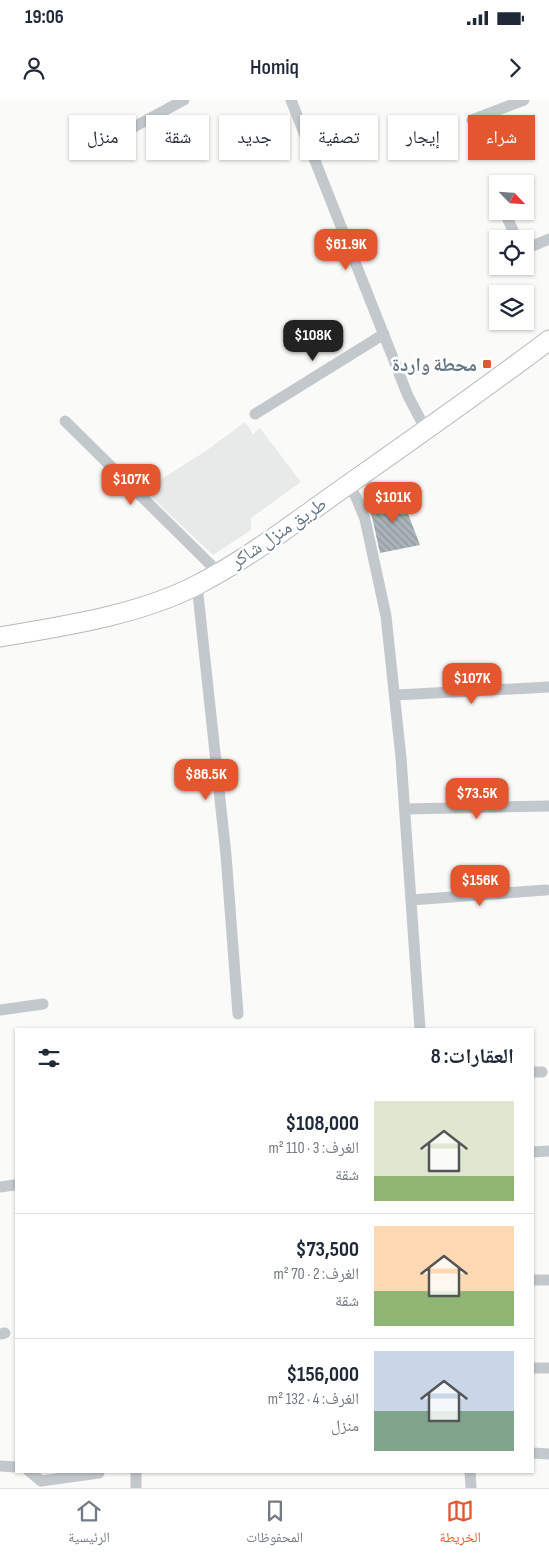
<!DOCTYPE html>
<html lang="ar">
<head>
<meta charset="utf-8">
<style>
  body { margin:0; font-family:"Sofia Sans Condensed","Noto Naskh Arabic",sans-serif; background:#f2f2f3; color:#1f2937; direction:rtl; height:100vh; display:flex; flex-direction:column; font-size:19px; white-space:nowrap }
  * { box-sizing:border-box; margin:0 }
  p { font-size:16px; color:#747a83 }
  .icon { flex:none; width:28px; height:28px; fill:none; stroke:currentColor; stroke-width:2; stroke-linecap:round; stroke-linejoin:round }
  .map { position:relative; flex:1; overflow:hidden; direction:ltr }
  .sheet { position:absolute; left:15px; top:928px; width:519px; height:445px; display:flex; flex-direction:column; background:#fff; border-radius:0px; box-shadow:0 1px 4px #0004; direction:rtl }
  .sheet>* { flex:none }
  .banner { position:absolute; left:15px; top:15px; width:520px; height:45px; direction:rtl; display:flex; gap:10px }
  .needle { width:32px; rotate:115deg }
  .tools { position:absolute; left:489px; top:75px; display:grid; gap:10px }
  .tools a { display:grid; place-items:center; width:45px; height:45px; border-radius:0px; background:#fff; box-shadow:0 1px 4px #0004; font-size:25px }
  .price { position:absolute; translate:-50% -42px; padding:0 11px; border-radius:10px; background:#e4572e; color:#fff; font-size:16px; line-height:32px; filter:drop-shadow(0 1px 2px #0008) }
  .price::after { content:''; position:absolute; left:50%; top:30px; width:15px; height:11px; margin-left:-8px; background:inherit; clip-path:polygon(0 0,100% 0,50% 100%) }
  .price.on { background:#222; color:#fff }
  ul { padding:0; list-style:none }
  li { display:flex; align-items:center; gap:15px; height:125px; padding:0 20px }
  li+li { border-top:1px solid #e0e1e3 }
  li span { display:grid; place-items:center; flex:none; width:140px; height:100px; border-radius:0px; color:#555 }
  li>.icon { margin-inline-start:auto }
  span .icon { width:60px; height:60px; fill:#fffc; stroke-width:1 }
  li b { font-size:21px }
  h2 { display:flex; justify-content:space-between; align-items:center; height:60px; padding:0 20px; font-size:21px }
  .tag { padding:0 18px; border-radius:0px; background:#fff; box-shadow:0 1px 4px #0004; font-size:18px; line-height:45px }
  .tag.on { background:#e4572e; color:#fff }
  .status { display:flex; justify-content:space-between; align-items:center; height:35px; padding:0 25px; background:#fff; direction:ltr }
  .status svg { height:14px; fill:currentColor }
  header { display:flex; justify-content:space-between; align-items:center; height:65px; padding:0 20px; background:#fff; font-size:22px; font-weight:600 }
  .dock { display:flex; justify-content:space-around; align-items:center; height:70px; border-top:1px solid #e0e1e3; background:#fff; font-size:14px; color:#747a83 }
  .dock a { display:grid; justify-items:center; gap:2px }
  .dock .on { color:#e4572e }
  .map>svg:first-child { display:block }
  .built { fill:#e8e9e9 }
  .building { fill:url(#building-back-hatch) }
  .lines { fill:none; stroke-linecap:round; stroke-linejoin:round }
  .primary-casing { stroke:#b5babe; stroke-width:21 }
  .minor { stroke:#c3c8cc; stroke-width:11 }
  .primary { stroke:#fff; stroke-width:19 }
  .poi-dot { fill:#e4572e; stroke:#fff; stroke-width:2 }
  .labels { text-anchor:middle; stroke-width:5; stroke-linejoin:round; paint-order:stroke }
  .poi-label { font-size:19px; font-weight:bold; fill:#657683; stroke:#fff; text-anchor:end }
  .street-label { font-size:19px; fill:#657683; stroke:#fff }
</style>
</head>
<body>
<div class="status"><b>19:06</b><svg viewBox="0 0 49 12"><path d="M0 12V9h3v3zM5 12V6h3v6zM10 12V3h3v9zM15 12V0h3v12zM26 1h20v11H26zM47 4h2v5h-2z"/></svg></div>
<header><svg class="icon" aria-label="forward" viewBox="0 0 24 24"><path d="M9 5l7 7-7 7"/></svg>Homiq<svg class="icon" aria-label="person" viewBox="0 0 24 24"><circle cx="12" cy="8" r="4"/><path d="M4 21q1-7 8-7t8 7"/></svg></header>
<div class="map">
<svg width="549" height="1388" viewBox="0 0 549 1388">
  <defs>
    <pattern id="building-back-hatch" width="6" height="6" patternUnits="userSpaceOnUse" patternTransform="scale(1.25)"><rect width="6" height="6" fill="#aab3b9"/><path d="M-1 5l2 2M0 0l6 6M5-1l2 2" fill="none" stroke="#8e969c"/></pattern>
  </defs>
  <rect width="100%" height="100%" fill="#fafaf8"/>
  <path class="built" d="M245,322L253,334L260,328L301,382L251,418V430L213,455L144,390L206,351Z"/>
  <path class="building" d="M398,388L420,445L380,453L372,417L367,405L390,402L388,393Z"/>
  <g class="lines">
    <g class="primary-casing">
      <path id="primary" d="M0,537C64,526 139,515 197,485C251,457 299,419 349,384C416,337 483,290 549,240"/>
    </g>
    <path class="minor" d="M291,0L408,296L426,330
      M472,20L524,0
      M97,47L184,0
      M495,92L498,96
      M504,111L517,139
      M525,147L528,148L549,139
      M255,314L384,234
      M65,321L218,472
      M348,385L356,397L365,419L386,516L401,658L420,929
      M197,485L226,755L238,914
      M396,595L549,587
      M405,709L549,706
      M411,800L546,790
      M0,910L43,904
      M532,972H542
      M532,1052L549,1051
      M0,1087L14,1085
      M532,1180H549
      M0,1234L5,1233
      M532,1268H549
      M532,1353L549,1354
      M0,1366L16,1367
      M29,1371L41,1381L99,1373
      M136,1371V1388
      M470,1371L471,1388"/>
    <use href="#primary" class="primary"/>
  </g>
  <rect class="poi-dot" x="482" y="259" width="10" height="10" rx="2.5"/>
  <g class="labels">
    <g class="poi-label">
      <text x="477" y="271">محطة واردة</text>
    </g>
    <g class="street-label">
      <text transform="translate(278 432) rotate(-34)" y="7">طريق منزل شاكر</text>
    </g>
  </g>
</svg>
<div class="tools">
<a><svg class="needle" viewBox="-14 -14 28 28"><path d="M0-13l5 13h-10z" fill="#e53935"/><path d="M0 13l5-13h-10z" fill="#747a83"/></svg></a>
<a><svg class="icon" aria-label="locate" viewBox="0 0 24 24"><circle cx="12" cy="12" r="6"/><path d="M12 2v4M12 18v4M2 12h4M18 12h4"/></svg></a>
<a><svg class="icon" aria-label="layers" viewBox="0 0 24 24"><path d="M12 4l9 5-9 5-9-5zM3 14l9 5 9-5"/></svg></a>
</div>
<b class="price" style="left:346px;top:171px">$61.9K</b>
<b class="price on" style="left:313px;top:262px">$108K</b>
<b class="price" style="left:131px;top:406px">$107K</b>
<b class="price" style="left:393px;top:424px">$101K</b>
<b class="price" style="left:472px;top:605px">$107K</b>
<b class="price" style="left:206px;top:701px">$86.5K</b>
<b class="price" style="left:477px;top:720px">$73.5K</b>
<b class="price" style="left:480px;top:807px">$156K</b>
<div class="banner">
<a class="tag on">شراء</a>
<a class="tag">إيجار</a>
<a class="tag">تصفية</a>
<a class="tag">جديد</a>
<a class="tag">شقة</a>
<a class="tag">منزل</a>
</div>
<section class="sheet">
<h2>العقارات: 8<svg class="icon" aria-label="filters" viewBox="0 0 24 24"><path d="M4 7h16M4 17h16"/><circle cx="9" cy="7" r="2"/><circle cx="15" cy="17" r="2"/></svg></h2>
<ul>
<li><span style="background:linear-gradient(#dfe7d0 75%,#8fb573 0)"><svg class="icon" aria-label="home" viewBox="0 0 24 24"><path d="M3 11l9-7 9 7M6 9v11h12V9"/></svg></span><div><b>$108,000</b><p>الغرف: 3 · 110 m²</p><p>شقة</p></div></li>
<li><span style="background:linear-gradient(#ffd9b3 65%,#8fb573 0)"><svg class="icon" aria-label="home" viewBox="0 0 24 24"><path d="M3 11l9-7 9 7M6 9v11h12V9"/></svg></span><div><b>$73,500</b><p>الغرف: 2 · 70 m²</p><p>شقة</p></div></li>
<li><span style="background:linear-gradient(#c9d6e8 60%,#7fa58c 0)"><svg class="icon" aria-label="home" viewBox="0 0 24 24"><path d="M3 11l9-7 9 7M6 9v11h12V9"/></svg></span><div><b>$156,000</b><p>الغرف: 4 · 132 m²</p><p>منزل</p></div></li>
</ul>
</section>
</div>
<nav class="dock">
<a class="on"><svg class="icon" aria-label="map" viewBox="0 0 24 24"><path d="M3 6l6-2 6 2 6-2v14l-6 2-6-2-6 2zM9 4v14M15 6v14"/></svg>الخريطة</a>
<a><svg class="icon" aria-label="saved" viewBox="0 0 24 24"><path d="M7 4h10v16l-5-4-5 4z"/></svg>المحفوظات</a>
<a><svg class="icon" aria-label="home" viewBox="0 0 24 24"><path d="M3 11l9-7 9 7M6 9v11h12V9"/></svg>الرئيسية</a>
</nav>
</body>
</html>
